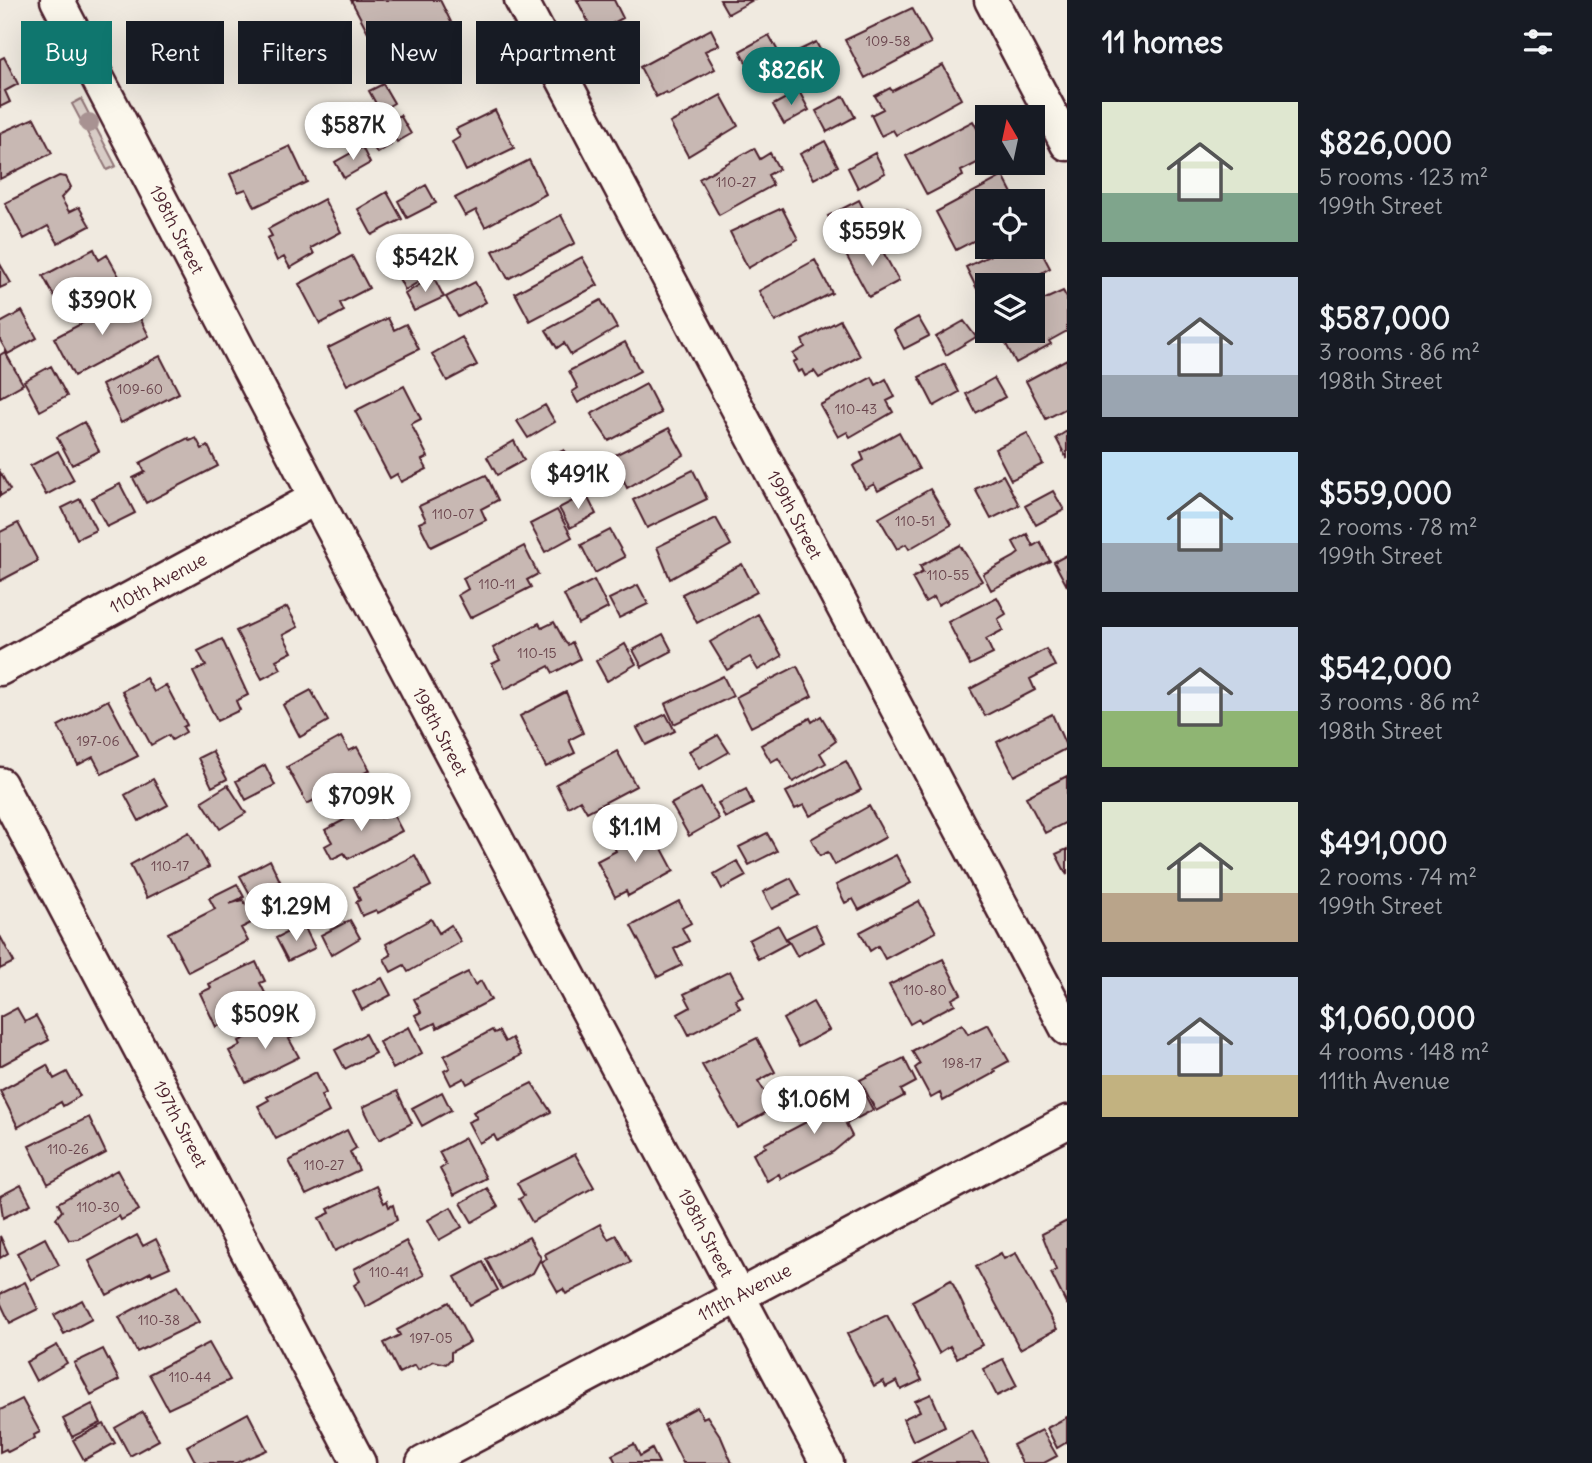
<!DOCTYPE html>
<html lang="en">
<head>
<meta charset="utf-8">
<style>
  body { margin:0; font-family:Delius,sans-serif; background:#242831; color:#f1f3f6; height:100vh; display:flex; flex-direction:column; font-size:26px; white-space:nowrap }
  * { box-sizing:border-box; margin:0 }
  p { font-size:23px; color:#9ea1a6 }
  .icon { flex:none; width:38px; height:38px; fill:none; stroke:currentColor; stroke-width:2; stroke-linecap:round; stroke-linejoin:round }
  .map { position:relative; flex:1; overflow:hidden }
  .panel { display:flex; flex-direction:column; background:#171b24; width:525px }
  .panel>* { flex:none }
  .banner { position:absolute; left:21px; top:21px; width:665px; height:63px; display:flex; gap:14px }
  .needle { width:46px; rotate:351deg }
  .fabs { position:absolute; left:975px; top:105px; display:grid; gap:14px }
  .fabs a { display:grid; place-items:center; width:70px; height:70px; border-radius:0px; background:#171b24; box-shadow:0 7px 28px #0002; font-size:35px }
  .price { position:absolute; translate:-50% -60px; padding:0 16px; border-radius:24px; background:#fff; color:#222; font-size:23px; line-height:46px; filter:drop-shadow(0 2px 4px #0008) }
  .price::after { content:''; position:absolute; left:50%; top:42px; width:21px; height:16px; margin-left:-10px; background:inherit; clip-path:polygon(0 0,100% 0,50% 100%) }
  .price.on { background:#0f766e; color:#fff }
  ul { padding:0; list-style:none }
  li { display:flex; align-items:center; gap:21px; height:175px; padding:0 35px }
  li span { display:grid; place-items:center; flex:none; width:196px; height:140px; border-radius:0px; color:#555 }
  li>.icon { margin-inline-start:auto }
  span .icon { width:84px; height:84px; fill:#fffc; stroke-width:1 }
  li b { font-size:30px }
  h2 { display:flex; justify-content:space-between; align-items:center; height:84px; padding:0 35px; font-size:30px }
  .pill { padding:0 24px; border-radius:0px; background:#171b24; box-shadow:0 7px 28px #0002; font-size:24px; line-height:63px }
  .pill.on { background:#0f766e; color:#fff }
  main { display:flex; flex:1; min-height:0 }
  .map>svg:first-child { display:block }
  .green { fill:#d8ccc6; stroke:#917678; stroke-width:2 }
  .building { fill:#c8b8b3; stroke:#4a1f2b; stroke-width:2 }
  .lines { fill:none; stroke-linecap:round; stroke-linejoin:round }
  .minor-casing { stroke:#4a1f2b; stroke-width:37 }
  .minor { stroke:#fbf7ec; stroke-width:32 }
  .tree { fill:#a89292 }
  .labels { text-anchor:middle; stroke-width:5; stroke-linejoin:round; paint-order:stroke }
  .number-label { font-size:14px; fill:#6a454d }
  .street-label { font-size:18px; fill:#4a1f2b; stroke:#fbf7ec }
</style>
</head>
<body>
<main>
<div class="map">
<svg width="1067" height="1463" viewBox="0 0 1067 1463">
  <rect width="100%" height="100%" fill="#f0eae0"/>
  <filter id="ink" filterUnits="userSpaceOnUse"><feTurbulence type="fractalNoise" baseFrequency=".0143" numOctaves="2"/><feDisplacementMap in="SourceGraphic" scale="14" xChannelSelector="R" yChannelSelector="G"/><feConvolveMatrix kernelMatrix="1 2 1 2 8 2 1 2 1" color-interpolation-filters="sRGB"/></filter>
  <g filter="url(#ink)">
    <path class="green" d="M81,99L116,166L107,170L72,104Z"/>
    <path class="building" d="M351,0H440L456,32L387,68Z
      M577,0H614L623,18L594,33Z
      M720,0H753L728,14Z
      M912,8L931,43L865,78L845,40Z
      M711,29L719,45L705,51L715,69L668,94L666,92L656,97L640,67Z
      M769,35L779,53L750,70L740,51Z
      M816,42L826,61L797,75L787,56Z
      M4,57L18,84L5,91L10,102L0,107V59Z
      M943,65L961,99L896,135L893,130L881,136L871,115L883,109L875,96L890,88L892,91Z
      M383,84L394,103L380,111L369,91Z
      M799,91L809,110L784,124L773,105Z
      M721,95L738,126L688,156L670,123Z
      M844,96L855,117L827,132L816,111Z
      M495,110L514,148L466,171L452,142L460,137L456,129Z
      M400,115L411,134L397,142L386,123Z
      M34,118L52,153L0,179V133Z
      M973,121L987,147V158L961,171L963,176L927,195L906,156Z
      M380,126L391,145L377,153L366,134Z
      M825,141L838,166L814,179L800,154Z
      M290,146L307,182L255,207L246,189L238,192L230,174Z
      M362,147L370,163L344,178L335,162Z
      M754,148L760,159L770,153L779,169L768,175L773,185L719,215L699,179Z
      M875,153L885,173L858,188L848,168Z
      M529,160L546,194L485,227L476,210L465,216L455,198Z
      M59,176L66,177L71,187L61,198L69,212L79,207L90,226L58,243L48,226L24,239L5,203Z
      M1003,176L1016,201H987V234L956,250L936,212Z
      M426,185L436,203L407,218L398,201Z
      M387,192L402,219L372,235L358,209Z
      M324,199L341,232L311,248L314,254L290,268L284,257L277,261L267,238L272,236L268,229Z
      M859,200L871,224L840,240L828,216Z
      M782,208L798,239L748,268L730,232Z
      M905,210L908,211L915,229L885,244L875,225Z
      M561,215L575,243L508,279L493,251Z
      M1032,234L1050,268L1020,285H987L986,307L966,267L1007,247H1032Z
      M876,239L899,281L869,297L846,255Z
      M454,240L463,260L436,273L426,254Z
      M402,243L409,255L416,251L430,275L405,290L386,253Z
      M94,249L99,260L107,255L120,278L61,309L43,276Z
      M352,256L369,288L340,303L344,311L320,324L299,284Z
      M582,257L598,285L530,321L515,293Z
      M815,260L832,293L775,322L759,291Z
      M0,264L11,283L0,288Z
      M433,276L444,297L414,311L405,294Z
      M475,282L486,302L458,317L446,297Z
      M1063,291L1067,298V331L1049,341L1051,344L1016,363L999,331H1032V305Z
      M130,298L149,336L74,376L54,338Z
      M601,300L617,328L571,355L564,343L557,348L546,330Z
      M22,311L37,338L8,354L0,340V323Z
      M918,317L929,336L904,349L894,330Z
      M388,318L394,330L406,324L419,349L347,385L328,348Z
      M840,320L860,356L819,378L814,371L805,376L802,370L798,372L793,362L797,360L793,354L805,347L802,340Z
      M964,321L976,337L946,355L936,337Z
      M462,337L477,365L447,381L432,354Z
      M625,342L640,371L578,403L572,392L578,388L569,371Z
      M5,352L23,384L0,397V355Z
      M160,356L179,393L121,423L102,385Z
      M1067,359V408L1046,419L1026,381Z
      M945,364L959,392L934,406L919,377Z
      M51,366L67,396L40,411L24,381Z
      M872,377L876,385L886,379L895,397L887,401L893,412L850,437L847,432L838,437L820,405Z
      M994,378L1005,397L976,413L966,394Z
      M646,384L661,413L609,441L591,414Z
      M404,386L421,419L411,424L428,457L422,460L427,469L401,482L397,474L390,478L355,411Z
      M545,405L555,422L528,438L517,421Z
      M84,422L99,451L72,465L57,437Z
      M669,428L684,455L627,488L613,456Z
      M1067,431V459L1056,438Z
      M899,432L919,469L878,491L874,484L865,489L853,466L864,460L861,453Z
      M1027,433L1043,464L1011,480L995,449Z
      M188,438L190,441L196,438L202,449L208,446L218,466L146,503L133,478L145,472L140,463Z
      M514,441L524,460L497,475L487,457Z
      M564,450L574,471L545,484L535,464Z
      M58,451L74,480L46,495L30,466Z
      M693,470L707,499L647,528L633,500Z
      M0,472L10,490L0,496Z
      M486,475L498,500L481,509L486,520L431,547L419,523L426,520L419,506Z
      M1003,475L1019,505L991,519L975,489Z
      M120,484L135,513L107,527L92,498Z
      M930,489L951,525L909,549L906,544L897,549L879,518Z
      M1053,491L1064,510L1036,525L1025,506Z
      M586,494L596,514L570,528L559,508Z
      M80,499L96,530L77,539L62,508Z
      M557,510L572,537L545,552L530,524Z
      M716,518L731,545L670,579L657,547Z
      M18,523L38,561L0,581V532Z
      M610,530L625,557L595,573L581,545Z
      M1027,534L1033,546L1040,542L1050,561L991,590L983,574L1014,557L1019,553L1013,542Z
      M960,545L982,581L938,605L934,597L925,602L912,578L923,572L920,566Z
      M524,546L538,574L527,580L531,587L470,618L458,595L468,589L463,578Z
      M1067,555V586L1054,562Z
      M742,564L757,592L697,623L682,594Z
      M594,580L608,608L578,624L564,595Z
      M638,585L648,604L619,618L609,599Z
      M997,597L1006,614L998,619L1003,630L986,639L993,654L970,665L948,622Z
      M287,607L298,627L283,635L292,652L276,660L281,669L262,679L236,631Z
      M758,614L782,656L758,670L750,657L727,670L710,642Z
      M554,622L565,642L568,645L572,642L580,659L553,673L549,666L505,689L492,664L500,660L493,648L539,623L542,628Z
      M663,634L672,651L642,667L633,650Z
      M222,639L248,695L236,701L240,710L217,721L193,672L206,666L198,651Z
      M625,644L636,664L607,681L596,661Z
      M1046,649L1055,666L1030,679L1035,690L985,716L970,689Z
      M797,666L812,696L751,727L736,697Z
      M723,676L733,696L674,724L665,704Z
      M146,678L154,692L166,685L187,725L183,727L186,732L172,740L169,735L151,745L122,691Z
      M311,690L328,721L300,737L283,705Z
      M566,692L583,733L569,740L575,753L546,767L520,716Z
      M108,700L138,756L102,774L93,757L78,765L58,726Z
      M666,714L675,731L646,745L637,728Z
      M1052,714L1067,748L1014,776L997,742Z
      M821,716L836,741L820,753L826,763L793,782L778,758L771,762L761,745L810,718L812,722Z
      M718,735L729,752L699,769L689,751Z
      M341,737L349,751L357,747L370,770L307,804L287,767Z
      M212,751L227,779L212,787L198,758Z
      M617,751L636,786L587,812L580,800L568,807L556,784Z
      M846,761L861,790L810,816L804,805L795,809L786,792Z
      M265,765L275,785L246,800L236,781Z
      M1067,776V822L1045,833L1026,797Z
      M153,779L168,805L139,821L125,795Z
      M228,785L246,813L220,829L202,801Z
      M701,788L719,819L689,836L671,804Z
      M746,789L753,804L725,818L718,803Z
      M372,805L381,818L392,812L402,831L348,859L344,853L332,859L325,846L332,842L325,830Z
      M869,806L886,837L835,865L828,852L820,856L811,839Z
      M651,828L674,871L628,896L626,891L615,897L597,861L616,851L614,847Z
      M189,832L209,867L147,898L130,865Z
      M767,833L777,851L749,865L739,847Z
      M1067,849V875L1056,854Z
      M415,855L431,886L378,913L376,910L362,916L356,902L360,900L354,887Z
      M896,855L911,883L859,910L853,899L845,903L836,885Z
      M270,860L280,881L251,896L240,876Z
      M737,861L746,876L722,889L714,874Z
      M791,878L800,895L772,909L763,892Z
      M237,884L244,897L229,904L243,900L255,921L241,928L248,941L188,972L168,933L215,909L209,898Z
      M679,901L691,923L682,928L689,941L674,949L682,965L658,977L631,926Z
      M919,901L936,932L885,959L878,946L870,951L860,932Z
      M431,919L439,933L451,925L461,942L408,972L404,965L391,972L384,959L391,955L386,944Z
      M350,920L360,938L331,955L321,935Z
      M303,924L315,948L288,961L276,938Z
      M815,924L824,942L797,956L787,938Z
      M778,925L788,943L758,959L749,940Z
      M0,936L14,962L0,969Z
      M943,959L961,994L952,999L955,1004L921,1022L919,1019L910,1024L889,985Z
      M256,962L265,981L260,983L269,1001L216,1027L200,993L211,988L209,984Z
      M730,971L743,996L735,999L740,1008L689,1035L678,1014L691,1007L684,994Z
      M468,972L475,985L481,981L491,1000L437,1028L435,1023L423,1029L415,1015L421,1012L414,999Z
      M382,978L391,995L362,1010L353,992Z
      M813,1002L829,1030L798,1047L783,1019Z
      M17,1008L25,1022L36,1016L49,1040L0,1066V1017Z
      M288,1018L297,1035L289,1039L299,1057L246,1083L229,1051L241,1045L239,1041Z
      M962,1024L968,1034L988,1024L1009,1061L994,1069L996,1072L943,1101L940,1093L931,1098L915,1068L920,1064L912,1051Z
      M409,1027L422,1053L393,1069L379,1042Z
      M492,1030L494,1033L499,1031L505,1042L512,1038L521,1055L467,1084L464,1078L451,1085L444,1071L450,1068L444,1056Z
      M365,1034L375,1053L345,1069L335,1050Z
      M757,1038L775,1072L758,1081L768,1097L762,1101L769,1111L738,1128L702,1065Z
      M904,1058L916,1082L901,1090L904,1096L876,1111L860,1080Z
      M47,1065L54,1079L67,1072L80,1096L63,1106L61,1102L18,1127L0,1091Z
      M316,1072L326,1093L321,1096L329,1112L276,1139L258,1106L269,1100L267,1097Z
      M858,1082L873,1110L846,1124L852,1136L833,1152L781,1179L779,1174L767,1181L753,1154L766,1147L764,1144L812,1119L809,1113L818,1109L820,1113L825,1110L828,1115L837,1110L830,1096Z
      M532,1083L551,1112L497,1141L494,1135L479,1143L468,1122L477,1118L473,1112Z
      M397,1091L412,1123L379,1140L363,1107Z
      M442,1092L451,1110L422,1126L412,1108Z
      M89,1117L106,1153L48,1184L29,1146Z
      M347,1130L356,1148L350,1152L359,1170L306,1195L289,1161Z
      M465,1138L486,1178L454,1195L440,1169L446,1165L439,1152Z
      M575,1154L594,1187L532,1222L519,1199L524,1196L517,1183Z
      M117,1170L139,1210L121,1220L119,1216L78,1239L69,1240L56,1218L62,1211L58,1203Z
      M21,1185L31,1204L3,1218L0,1196Z
      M376,1186L384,1203L387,1201L389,1207L393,1205L397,1220L335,1251L319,1218L330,1213L328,1209Z
      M487,1188L498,1207L472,1222L461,1203Z
      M451,1207L462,1227L439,1240L428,1220Z
      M1067,1221V1305L1051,1273L1056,1270L1042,1234Z
      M600,1224L608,1239L616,1235L631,1262L566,1294L563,1289L558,1292L541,1262L547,1259L545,1254Z
      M137,1235L143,1246L156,1239L170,1267L152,1275L151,1272L107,1295L89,1261Z
      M0,1236L8,1253L0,1258Z
      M529,1237L541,1258L533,1273L502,1289L486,1259Z
      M45,1238L59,1265L31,1280L17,1253Z
      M406,1241L424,1275L366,1307L354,1285L360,1281L354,1269Z
      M1001,1253L1004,1259L1016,1253L1057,1329L1020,1349L976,1267Z
      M483,1262L498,1290L470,1305L455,1277Z
      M951,1280L982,1345L957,1358L950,1346L939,1353L912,1301Z
      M25,1282L38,1309L10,1323L0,1302V1294Z
      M177,1286L199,1322L137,1352L119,1317Z
      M82,1300L92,1319L64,1334L54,1315Z
      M449,1302L470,1342L451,1352V1359L446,1364L434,1361L418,1370L415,1365L399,1373L384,1343L400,1335L397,1330Z
      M887,1315L922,1380L901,1390L897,1381L886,1387L883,1381L874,1386L847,1334Z
      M209,1343L230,1380L168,1409L149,1374Z
      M57,1345L67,1363L36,1381L26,1362Z
      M103,1349L119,1380L91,1395L74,1363Z
      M1003,1359L1017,1386L997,1396L983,1369Z
      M931,1394L945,1426L913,1441L903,1419L920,1411L915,1401Z
      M22,1399L40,1432L34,1435L35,1438L8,1452L6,1449L0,1452V1410Z
      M92,1404L101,1423L72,1437L63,1419Z
      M697,1407L703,1418L707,1416L721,1437L732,1463H683L664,1425Z
      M143,1412L159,1440L130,1456L115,1428Z
      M248,1413L267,1450L236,1463H196L187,1446Z
      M1067,1417V1442L1057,1448L1047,1428Z
      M104,1424L115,1443L84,1460L73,1440Z
      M1042,1430L1057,1456L1044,1463H1022L1013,1445Z
      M972,1431L989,1463H912Z
      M634,1444L640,1456L652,1449L659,1463H616L612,1455Z"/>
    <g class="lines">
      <g class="minor-casing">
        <g id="minor">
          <path id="s1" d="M57,0L316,498L827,1463"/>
          <path id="s2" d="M521,0L1067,1029"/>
          <path d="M991,0L1067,144"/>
          <path id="s3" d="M0,669L316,498"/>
          <path id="s4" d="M0,784L359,1463"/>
          <path id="s5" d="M423,1463L1067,1122"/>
        </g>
      </g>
      <use href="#minor" class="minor"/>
    </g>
    <circle class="tree" cx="89" cy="123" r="10"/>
  </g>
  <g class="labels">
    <g class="number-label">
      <text x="888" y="46">109-58</text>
      <text x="736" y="187">110-27</text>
      <text x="140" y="394">109-60</text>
      <text x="856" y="414">110-43</text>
      <text x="453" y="519">110-07</text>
      <text x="915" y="526">110-51</text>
      <text x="948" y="580">110-55</text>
      <text x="497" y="589">110-11</text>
      <text x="537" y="658">110-15</text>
      <text x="98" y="746">197-06</text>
      <text x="170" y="871">110-17</text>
      <text x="925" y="995">110-80</text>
      <text x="962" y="1068">198-17</text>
      <text x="68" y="1154">110-26</text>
      <text x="324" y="1170">110-27</text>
      <text x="98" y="1212">110-30</text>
      <text x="389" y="1277">110-41</text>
      <text x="159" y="1325">110-38</text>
      <text x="431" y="1343">197-05</text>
      <text x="190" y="1382">110-44</text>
    </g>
    <g class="street-label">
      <text dy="6" stroke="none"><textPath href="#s1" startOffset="259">198th Street</textPath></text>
      <text dy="6" stroke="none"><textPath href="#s2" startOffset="583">199th Street</textPath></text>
      <text dy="6" stroke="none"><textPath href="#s3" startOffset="180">110th Avenue</textPath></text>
      <text dy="6" stroke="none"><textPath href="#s1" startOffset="826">198th Street</textPath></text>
      <text dy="6" stroke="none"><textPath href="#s4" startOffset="385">197th Street</textPath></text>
      <text dy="6" stroke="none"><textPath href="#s1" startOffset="1393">198th Street</textPath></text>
      <text dy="6" stroke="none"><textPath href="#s5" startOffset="364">111th Avenue</textPath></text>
    </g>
  </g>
</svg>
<div class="fabs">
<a><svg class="needle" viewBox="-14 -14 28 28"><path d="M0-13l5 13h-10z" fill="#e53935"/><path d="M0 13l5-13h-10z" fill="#9ea1a6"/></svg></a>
<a><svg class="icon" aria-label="locate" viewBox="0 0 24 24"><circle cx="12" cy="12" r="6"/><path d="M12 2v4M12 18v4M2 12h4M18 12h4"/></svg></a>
<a><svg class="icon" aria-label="layers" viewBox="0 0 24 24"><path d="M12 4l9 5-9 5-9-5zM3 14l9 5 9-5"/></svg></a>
</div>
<b class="price on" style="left:791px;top:107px">$826K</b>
<b class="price" style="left:353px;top:162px">$587K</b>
<b class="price" style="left:872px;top:268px">$559K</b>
<b class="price" style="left:425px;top:294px">$542K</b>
<b class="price" style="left:102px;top:337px">$390K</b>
<b class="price" style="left:578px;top:511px">$491K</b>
<b class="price" style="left:361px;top:833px">$709K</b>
<b class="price" style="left:635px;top:864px">$1.1M</b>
<b class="price" style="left:296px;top:943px">$1.29M</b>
<b class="price" style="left:265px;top:1051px">$509K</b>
<b class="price" style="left:814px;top:1136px">$1.06M</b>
<div class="banner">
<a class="pill on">Buy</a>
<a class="pill">Rent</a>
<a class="pill">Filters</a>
<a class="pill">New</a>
<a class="pill">Apartment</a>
</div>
</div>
<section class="panel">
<h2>11 homes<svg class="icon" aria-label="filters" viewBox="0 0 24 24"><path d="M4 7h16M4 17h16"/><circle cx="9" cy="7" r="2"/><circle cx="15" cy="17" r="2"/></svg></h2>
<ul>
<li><span style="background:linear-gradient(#dfe7d0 65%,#7fa58c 0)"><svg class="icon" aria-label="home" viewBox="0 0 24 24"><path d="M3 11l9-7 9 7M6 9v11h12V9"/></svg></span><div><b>$826,000</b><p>5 rooms · 123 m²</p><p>199th Street</p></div></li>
<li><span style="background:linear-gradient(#c9d6e8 70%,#9aa5b1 0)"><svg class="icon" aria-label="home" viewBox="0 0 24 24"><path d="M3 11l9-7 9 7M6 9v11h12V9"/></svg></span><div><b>$587,000</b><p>3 rooms · 86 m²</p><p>198th Street</p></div></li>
<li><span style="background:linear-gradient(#bfe0f5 65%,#9aa5b1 0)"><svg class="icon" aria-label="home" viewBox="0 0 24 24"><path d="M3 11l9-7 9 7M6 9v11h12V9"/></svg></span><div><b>$559,000</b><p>2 rooms · 78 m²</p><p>199th Street</p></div></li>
<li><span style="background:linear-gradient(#c9d6e8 60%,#8fb573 0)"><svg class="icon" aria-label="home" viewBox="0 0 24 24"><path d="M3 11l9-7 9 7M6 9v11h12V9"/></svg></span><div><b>$542,000</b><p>3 rooms · 86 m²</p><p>198th Street</p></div></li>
<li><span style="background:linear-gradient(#dfe7d0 65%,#b9a48a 0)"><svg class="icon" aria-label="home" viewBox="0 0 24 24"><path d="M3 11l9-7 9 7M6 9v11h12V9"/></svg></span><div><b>$491,000</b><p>2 rooms · 74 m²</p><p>199th Street</p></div></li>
<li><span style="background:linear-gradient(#c9d6e8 70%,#c2b280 0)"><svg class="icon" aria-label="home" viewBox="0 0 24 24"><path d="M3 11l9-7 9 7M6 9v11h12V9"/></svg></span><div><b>$1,060,000</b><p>4 rooms · 148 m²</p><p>111th Avenue</p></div></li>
</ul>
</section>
</main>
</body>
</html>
